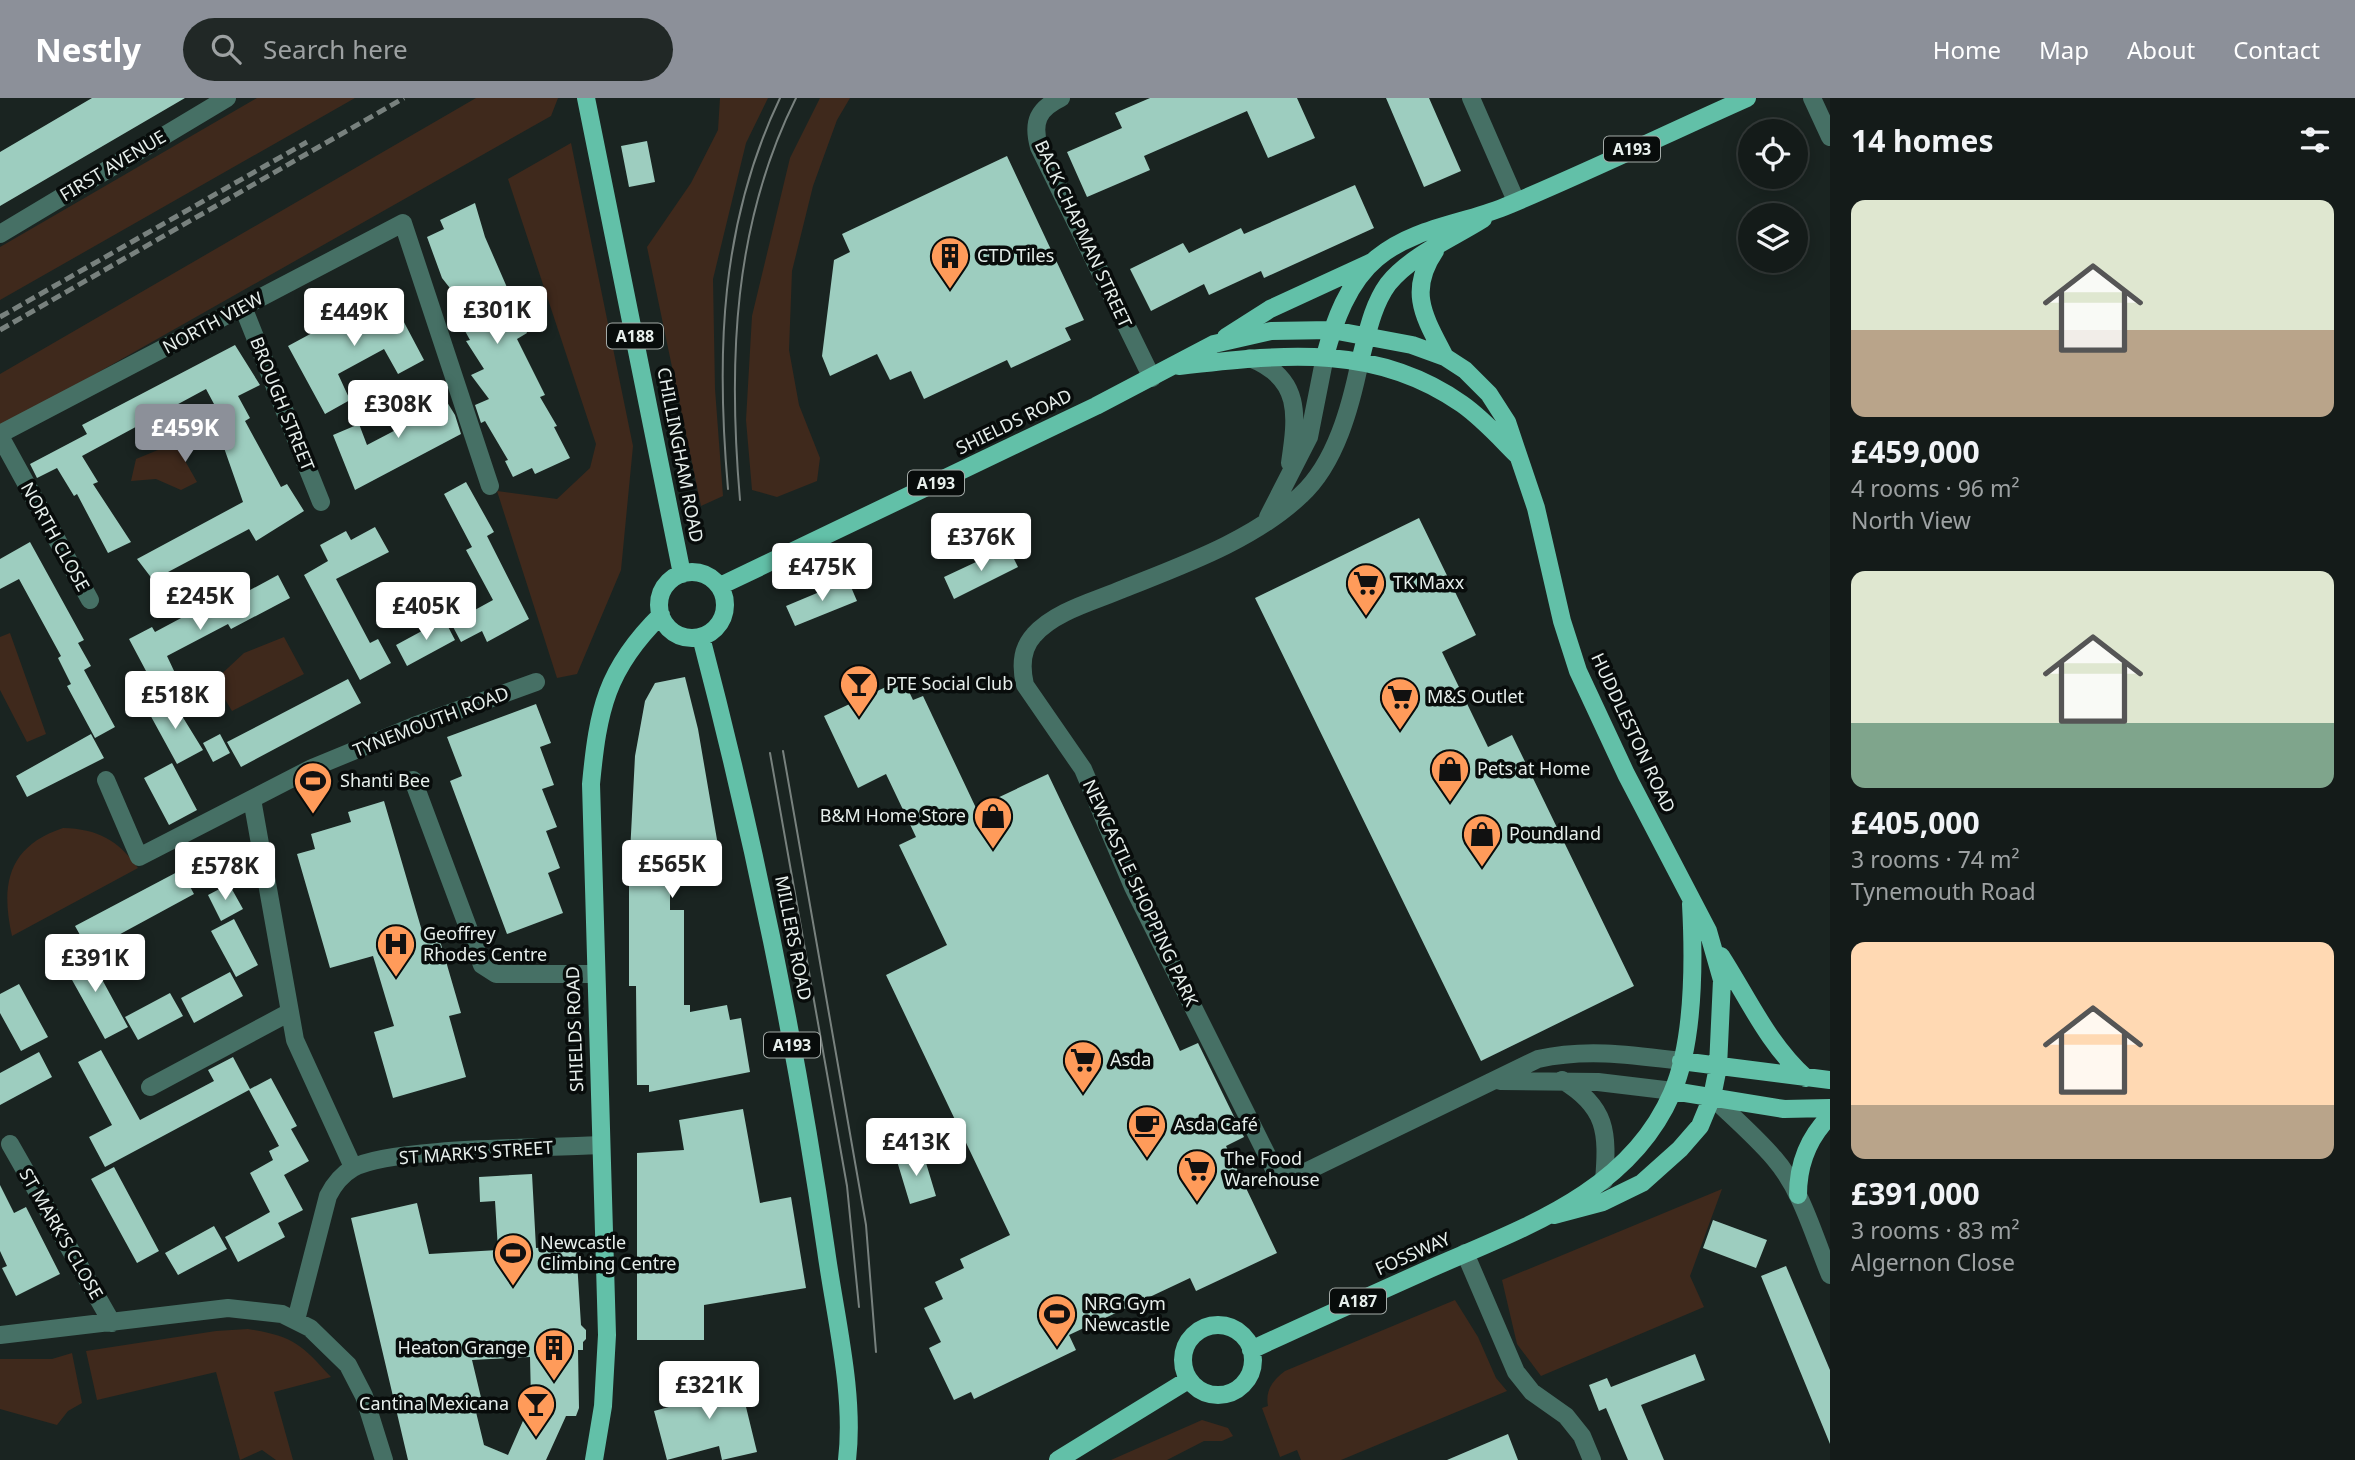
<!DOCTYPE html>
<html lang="en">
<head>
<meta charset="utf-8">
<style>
  body { margin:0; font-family:"Noto Sans",sans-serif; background:#212826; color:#f1f3f6; height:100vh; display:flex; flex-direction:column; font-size:26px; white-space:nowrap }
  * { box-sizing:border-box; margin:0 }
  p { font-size:23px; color:#9da1a2 }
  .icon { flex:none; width:38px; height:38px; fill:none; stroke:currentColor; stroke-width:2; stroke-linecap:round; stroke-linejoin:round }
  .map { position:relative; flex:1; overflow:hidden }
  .sheet { display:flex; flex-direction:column; background:#141b19; width:525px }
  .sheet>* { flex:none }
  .tools { position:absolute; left:1738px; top:21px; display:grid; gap:14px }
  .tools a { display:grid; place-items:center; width:70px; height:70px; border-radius:50%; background:#141b19; box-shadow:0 4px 18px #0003,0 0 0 2px #333938; font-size:35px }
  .price { position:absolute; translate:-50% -60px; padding:0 16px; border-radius:7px; background:#fff; color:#222; font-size:23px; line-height:46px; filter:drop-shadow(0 2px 4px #0008) }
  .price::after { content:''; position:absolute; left:50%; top:42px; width:21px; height:16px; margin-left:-10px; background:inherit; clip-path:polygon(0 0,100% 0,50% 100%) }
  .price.current { background:#8c9099; color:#fff }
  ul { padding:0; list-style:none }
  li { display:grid; align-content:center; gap:14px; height:371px; padding:0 21px }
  li span { display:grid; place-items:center; height:217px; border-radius:14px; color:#555 }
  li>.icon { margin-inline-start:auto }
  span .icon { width:126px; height:126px; fill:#fffc; stroke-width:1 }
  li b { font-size:30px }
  h2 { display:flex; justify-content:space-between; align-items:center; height:84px; padding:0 21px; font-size:30px }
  header { display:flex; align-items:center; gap:42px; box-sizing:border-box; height:98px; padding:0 35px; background:#8c9099; color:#fff }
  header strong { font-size:33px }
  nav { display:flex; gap:38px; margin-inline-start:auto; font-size:24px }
  .search { width:490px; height:63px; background:#212826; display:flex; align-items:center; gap:18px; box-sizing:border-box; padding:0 24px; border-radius:38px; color:#9da1a2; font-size:26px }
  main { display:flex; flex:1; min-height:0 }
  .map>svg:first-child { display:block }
  .green { fill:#3f291c }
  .building { fill:#9dcdbf; fill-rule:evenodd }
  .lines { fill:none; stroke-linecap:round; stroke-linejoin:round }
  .minor { stroke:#467065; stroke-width:18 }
  .major { stroke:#62c0a8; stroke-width:18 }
  .tram { stroke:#78817e; stroke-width:2 }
  .rail { stroke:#78817e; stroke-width:5; stroke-dasharray:10 5; stroke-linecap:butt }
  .labels { text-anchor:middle; stroke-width:7; stroke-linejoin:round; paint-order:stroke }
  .shield { fill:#080c0b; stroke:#a4aba8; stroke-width:2 }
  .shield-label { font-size:16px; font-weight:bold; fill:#e7efec }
  .street-label { font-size:18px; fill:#e7efec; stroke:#080c0b }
  .poi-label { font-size:18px; fill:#e7efec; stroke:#080c0b; text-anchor:start }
</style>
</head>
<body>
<header>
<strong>Nestly</strong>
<div class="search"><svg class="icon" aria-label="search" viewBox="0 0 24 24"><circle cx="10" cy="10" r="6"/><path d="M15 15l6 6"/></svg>Search here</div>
<nav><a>Home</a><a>Map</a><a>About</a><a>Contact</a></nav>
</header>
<main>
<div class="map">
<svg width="1830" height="1362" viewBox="0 0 1830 1362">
  <rect width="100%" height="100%" fill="#1a2421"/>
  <path class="green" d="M257,0H355L0,202V149Z
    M476,0H558L551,18L0,330V276Z
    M720,0H768L746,45L713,181L715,291L723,398L701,408L647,149L691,85L718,32Z
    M820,0H850L837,22L813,88L792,173L789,252L799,307L820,360L817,383L777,399L752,392L746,322L752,218L790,60Z
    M571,45L633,348L621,472L577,576L557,580L497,393L557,401L590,370L596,346L508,81Z
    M175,345L197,384L181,392L156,381L131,383L136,361Z
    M10,535L46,636L27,644L0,592V539Z
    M284,539L304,576L232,613L214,583L244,555Z
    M63,730C98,731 118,742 138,770L12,838C0,785 9,748 63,730Z
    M1722,1091L1690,1178L1704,1209L1541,1278L1517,1246L1502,1182Z
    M1455,1202L1478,1239L1496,1280L1507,1293L1341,1362H1301L1297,1352L1280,1359L1262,1310L1268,1308C1265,1292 1273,1282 1285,1273Z
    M248,1231C293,1238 301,1246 331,1279L274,1294L293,1362H276L262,1352L240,1362L216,1274L97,1302L86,1253L216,1233Z
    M72,1255L82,1305L68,1313L57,1327L0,1311V1261H52Z
    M1202,1322L1228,1330L1233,1338L1222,1343H1204L1167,1362H1111Z"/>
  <path class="building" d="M92,0H185L0,108V54Z
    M1150,0H1297L1315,40L1268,60L1247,13L1144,58L1150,72L1087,99L1067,54L1122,30L1115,15Z
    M1386,0H1429L1461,73L1424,89Z
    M647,43L655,84L629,89L621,48Z
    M1007,58L1084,222L1065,230L1071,242L1011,270L1007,262L924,301L911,273L890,282L877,256L830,278L822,258L834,162L850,154L842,136Z
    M1355,87L1374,130L1264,180L1261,173L1209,197L1204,186L1151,213L1130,171L1183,145L1189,155L1241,130L1244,136Z
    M475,105L485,139L527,235L517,241L545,297L540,299L557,328L554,329L570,360L535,376L532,370L513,379L505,363L508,362L485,323L481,325L475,307L489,301L471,277L484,271L466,243L470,242L454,213L464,208L442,180L427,139L444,131L440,122Z
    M388,194L424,262L398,276L384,251L338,276L350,302L325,316L288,248Z
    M235,247L260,287L238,298L250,320L245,323L281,389L287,386L304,413L256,443L249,431L153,482L137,461L243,404L223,347L228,344L222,321L206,291L82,358L98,384L93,386L131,444L108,455L77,396L74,398L57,370L37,380L30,366L87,336L82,327Z
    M439,291L455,317L461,336L355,392L333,337L359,326L367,347L411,324L406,305Z
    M466,384L494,434L487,438L529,521L487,544L482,533L461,544L451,525L493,502L466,452L472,449L444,396Z
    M1419,420L1476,537L1442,554L1488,649L1512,637L1634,888L1481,963L1255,500Z
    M375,429L389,454L336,481L370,545L378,541L391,565L360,582L304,477L328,463L320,447L346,433L351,442Z
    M30,444L84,542L78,545L91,568L84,572L115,629L95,640L67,588L71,586L58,560L61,558L19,481L0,491V461Z
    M1008,449L1018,469L954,501L944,479Z
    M278,477L290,500L231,531L228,526L167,558L183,592L162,603L129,541L152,529L155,534L211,504L215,511Z
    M848,482L857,503L795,528L786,508Z
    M444,521L455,542L407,568L396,547Z
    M685,579L698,631L721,765L670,768V812H684V907H690V914L727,907L730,922L741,920L750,974L649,994V987H637L636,888H629V775L635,658L645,603L655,585Z
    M348,581L361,605L241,669L227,644Z
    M903,581L913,602L923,598L976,710L1048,676L1180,953L1198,945L1244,1039L1226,1048L1277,1155L1196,1193L1190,1180L1069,1237L1076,1252L974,1301L971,1294L954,1302L929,1250L941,1244L924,1210L943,1201L935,1184L964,1170L960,1161L1010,1137L886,877L947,847L899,747L916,739L886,676L858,690L824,618Z
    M171,600L203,652L177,666L148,613Z
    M536,606L551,645L540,649L554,687L542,691L557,729L546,733L560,770L548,775L563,815L507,836L450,683L462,678L447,639Z
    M91,636L104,660L27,699L16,678Z
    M220,636L230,655L213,664L203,645Z
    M172,665L197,712L169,727L144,680Z
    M384,703L422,833L436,829L461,915L449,918L466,979L393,1000L374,934L394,928L373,858L330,870L297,756L315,751L311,736L351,724L348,714Z
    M181,772L194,796L89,853L75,828Z
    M229,786L243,811L221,823L208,797Z
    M234,821L258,867L236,879L211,833Z
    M86,852L128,929L105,941L62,864Z
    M230,874L243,898L194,925L181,900Z
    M19,886L48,939L21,953L0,915V896Z
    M170,895L183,918L138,942L125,919Z
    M101,952L140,1022L214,983L208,972L233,959L250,991L271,980L297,1028L291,1031L309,1063L284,1077L303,1112L278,1125L285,1139L238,1164L225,1139L270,1114L250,1075L273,1062L269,1053L279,1048L249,992L105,1069L89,1039L112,1027L78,964Z
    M39,954L52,979L0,1007V975Z
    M743,1011L760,1105L791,1099L806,1190L704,1207V1242H637V1055L684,1052L679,1022Z
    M923,1055L936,1098L910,1106L897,1063Z
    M114,1069L159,1153L137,1165L91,1081Z
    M532,1076L536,1150L576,1147L581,1227L586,1232V1241L583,1244V1252H578L579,1310L576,1318H566L546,1362H408L351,1120L417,1105L429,1156L498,1152L495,1103L480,1104L479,1079ZM530,1259L531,1301L533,1300L508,1357L484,1347L476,1314L484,1312L472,1262Z
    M0,1087L14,1115L26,1109L60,1176L16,1198L2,1170L7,1168L0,1153Z
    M1713,1122L1767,1142L1756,1170L1703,1150Z
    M214,1128L227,1151L178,1177L165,1155Z
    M1786,1168L1830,1272V1346L1761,1178Z
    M1695,1256L1705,1282L1641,1307L1664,1362H1628L1606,1310L1599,1313L1589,1287L1607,1280L1611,1289Z
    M737,1272L757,1354L722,1362L719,1348L667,1362L654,1313L706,1299L701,1280Z
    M1508,1336L1518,1362H1447Z"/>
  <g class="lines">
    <path class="minor" d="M1061,0C1038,11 1032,24 1039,49L1152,280
      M1471,0L1516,103
      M1812,0L1830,39
      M0,136L227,0
      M243,209L321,404
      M1250,260C1302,280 1297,318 1290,365
      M1360,263C1351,307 1336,365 1301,397C1254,442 1183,467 1123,491C1095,503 1055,513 1034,537C1021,551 1021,570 1025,587L1083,671L1133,789L1277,1077L1289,1080L1297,1078L1538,961C1586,950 1633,957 1681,963
      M0,336L403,125L490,388
      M0,338L90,502
      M1268,419L1309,339L1325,258
      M106,682L139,759L312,670L414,628L536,584
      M413,682L482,867L496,876H595
      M252,701L295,942L353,1069
      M1562,982C1607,1009 1608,1034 1604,1083
      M1500,983L1598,984L1673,993
      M150,989L290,914
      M1712,999C1733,1019 1755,1038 1774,1060C1802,1092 1814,1139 1830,1177
      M10,1046L112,1225
      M1465,1155L1516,1274L1532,1294L1566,1318L1582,1338L1592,1362
      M296,1222L328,1098C334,1086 341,1077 353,1070C389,1049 550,1050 600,1047
      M0,1237L228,1210L282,1216L310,1230L348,1267L364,1298L384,1362"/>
    <path class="major" d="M586,0L682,476
      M1435,153C1407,194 1425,220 1445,259
      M1226,239L1270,211L1372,164
      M1325,258C1334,224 1348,184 1377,160C1413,130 1462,126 1504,109C1586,75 1666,36 1747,0
      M1360,263C1367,237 1372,208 1388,186C1410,158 1453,140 1483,121
      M1179,268C1279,257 1374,244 1462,306C1482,320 1499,339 1517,357
      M659 507a33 33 0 1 1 66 0a33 33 0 1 1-66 0Z
      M720,488L1096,308L1214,246L1271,233L1332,232L1412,247L1445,259L1465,272L1489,296L1507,324L1536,410L1562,523L1578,573L1626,676L1708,833L1722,882L1718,969L1712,999L1700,1028L1680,1051L1642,1085L1603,1104L1554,1117
      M701,539C754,741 796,945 826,1152C835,1218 855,1296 847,1362
      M1721,858C1748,900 1768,946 1806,980
      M1681,963L1830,982
      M1673,993L1784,1011L1830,1010
      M1798,1097C1798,1066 1808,1040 1830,1018
      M1183 1262a35 35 0 1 1 70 0a35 35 0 1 1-70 0Z
      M1251,1252C1309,1225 1367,1199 1425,1173C1519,1131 1628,1097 1672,995C1695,942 1694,862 1691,806
      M594,1362L603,1308L607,1237L591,686C598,612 606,571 661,517
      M1058,1362L1188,1282"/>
    <path class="tram" d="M728,391C716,255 720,126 780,0
      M740,402C728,264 733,126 796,0
      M783,653L866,1127L876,1254
      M770,655L847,1088L859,1209"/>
    <path class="rail" d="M0,219L307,44
      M0,232L404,0"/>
  </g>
  <defs>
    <g id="building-pin" transform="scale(2.0125)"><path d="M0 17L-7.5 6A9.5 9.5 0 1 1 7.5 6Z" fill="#ff9b5a" stroke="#080c0b"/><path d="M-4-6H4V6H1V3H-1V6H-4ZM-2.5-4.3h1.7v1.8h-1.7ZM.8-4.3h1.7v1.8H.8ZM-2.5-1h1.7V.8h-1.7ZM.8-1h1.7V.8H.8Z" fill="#111"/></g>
    <g id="supermarket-pin" transform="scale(2.0125)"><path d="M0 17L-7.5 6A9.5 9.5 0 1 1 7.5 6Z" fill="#ff9b5a" stroke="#080c0b"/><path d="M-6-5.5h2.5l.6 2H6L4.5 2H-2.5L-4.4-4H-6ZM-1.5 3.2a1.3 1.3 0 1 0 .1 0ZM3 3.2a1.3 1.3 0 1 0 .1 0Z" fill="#111"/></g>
    <g id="bar-pin" transform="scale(2.0125)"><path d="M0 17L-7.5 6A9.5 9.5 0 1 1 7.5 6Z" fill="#ff9b5a" stroke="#080c0b"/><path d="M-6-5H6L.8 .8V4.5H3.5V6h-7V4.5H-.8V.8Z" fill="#111"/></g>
    <g id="shop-pin" transform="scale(2.0125)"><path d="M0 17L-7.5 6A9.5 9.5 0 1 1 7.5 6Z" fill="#ff9b5a" stroke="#080c0b"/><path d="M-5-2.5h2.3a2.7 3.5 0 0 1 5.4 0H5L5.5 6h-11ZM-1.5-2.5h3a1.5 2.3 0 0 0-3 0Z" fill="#111"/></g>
    <g id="stadium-pin" transform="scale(2.0125)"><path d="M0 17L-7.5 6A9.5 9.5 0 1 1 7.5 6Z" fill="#ff9b5a" stroke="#080c0b"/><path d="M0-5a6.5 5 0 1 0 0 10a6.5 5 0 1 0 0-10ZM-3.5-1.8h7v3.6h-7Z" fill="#111"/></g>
    <g id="hospital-pin" transform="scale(2.0125)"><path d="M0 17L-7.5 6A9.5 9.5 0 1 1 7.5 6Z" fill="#ff9b5a" stroke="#080c0b"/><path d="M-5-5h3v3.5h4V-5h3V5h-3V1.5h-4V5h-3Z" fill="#111"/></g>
    <g id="cafe-pin" transform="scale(2.0125)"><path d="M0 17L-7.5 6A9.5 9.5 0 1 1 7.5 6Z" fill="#ff9b5a" stroke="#080c0b"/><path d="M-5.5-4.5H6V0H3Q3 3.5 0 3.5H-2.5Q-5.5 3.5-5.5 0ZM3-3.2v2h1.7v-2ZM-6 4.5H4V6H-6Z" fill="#111"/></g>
  </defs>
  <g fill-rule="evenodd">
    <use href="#building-pin" x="950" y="158"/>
    <use href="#supermarket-pin" x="1366" y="485"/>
    <use href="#bar-pin" x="859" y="586"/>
    <use href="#supermarket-pin" x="1400" y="599"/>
    <use href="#shop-pin" x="1450" y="671"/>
    <use href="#stadium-pin" x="313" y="683"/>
    <use href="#shop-pin" x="993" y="718"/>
    <use href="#shop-pin" x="1482" y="736"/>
    <use href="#hospital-pin" x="396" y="846"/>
    <use href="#supermarket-pin" x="1083" y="962"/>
    <use href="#cafe-pin" x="1147" y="1027"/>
    <use href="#supermarket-pin" x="1197" y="1071"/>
    <use href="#stadium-pin" x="513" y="1155"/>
    <use href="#stadium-pin" x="1057" y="1216"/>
    <use href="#building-pin" x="554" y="1250"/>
    <use href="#bar-pin" x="536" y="1306"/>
  </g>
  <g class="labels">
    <g class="shield">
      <rect x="1604" y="38.5" width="56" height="25" rx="5"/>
      <rect x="607" y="225.5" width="56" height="25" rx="5"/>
      <rect x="908" y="372.5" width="56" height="25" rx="5"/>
      <rect x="764" y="934.5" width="56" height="25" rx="5"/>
      <rect x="1330" y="1190.5" width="56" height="25" rx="5"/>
    </g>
    <g class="shield-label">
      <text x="1632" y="57">A193</text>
      <text x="635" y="244">A188</text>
      <text x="936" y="391">A193</text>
      <text x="792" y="953">A193</text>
      <text x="1358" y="1209">A187</text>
    </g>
    <g class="street-label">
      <text transform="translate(113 68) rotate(-31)" y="6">FIRST AVENUE</text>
      <text transform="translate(1083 136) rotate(65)" y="6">BACK CHAPMAN STREET</text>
      <text transform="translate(213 225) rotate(-28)" y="6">NORTH VIEW</text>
      <text transform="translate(282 306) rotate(68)" y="6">BROUGH STREET</text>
      <text transform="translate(1014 324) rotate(-26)" y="6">SHIELDS ROAD</text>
      <text transform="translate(680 357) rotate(79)" y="6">CHILLINGHAM ROAD</text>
      <text transform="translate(55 439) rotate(61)" y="6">NORTH CLOSE</text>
      <text transform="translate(431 624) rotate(-21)" y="6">TYNEMOUTH ROAD</text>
      <text transform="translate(1633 635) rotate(65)" y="6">HUDDLESTON ROAD</text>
      <text transform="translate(1140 795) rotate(65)" y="6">NEWCASTLE SHOPPING PARK</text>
      <text transform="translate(793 840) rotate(79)" y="6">MILLERS ROAD</text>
      <text transform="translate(575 931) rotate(-92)" y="6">SHIELDS ROAD</text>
      <text transform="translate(476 1055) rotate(-4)" y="6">ST MARK'S STREET</text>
      <text transform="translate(61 1136) rotate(60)" y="6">ST MARK'S CLOSE</text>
      <text transform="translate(1413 1156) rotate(-24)" y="6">FOSSWAY</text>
    </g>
    <g class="poi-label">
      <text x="977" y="164">CTD Tiles</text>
      <text x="1393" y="491">TK Maxx</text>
      <text x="886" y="592">PTE Social Club</text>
      <text x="1427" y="605">M&amp;S Outlet</text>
      <text x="1477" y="677">Pets at Home</text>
      <text x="340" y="689">Shanti Bee</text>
      <text x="966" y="724" text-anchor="end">B&amp;M Home Store</text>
      <text x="1509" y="742">Poundland</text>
      <text x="423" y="842">Geoffrey<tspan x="423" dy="21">Rhodes Centre</tspan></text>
      <text x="1110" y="968">Asda</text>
      <text x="1174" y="1033">Asda Café</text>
      <text x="1224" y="1067">The Food<tspan x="1224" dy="21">Warehouse</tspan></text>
      <text x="540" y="1151">Newcastle<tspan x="540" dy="21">Climbing Centre</tspan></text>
      <text x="1084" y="1212">NRG Gym<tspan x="1084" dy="21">Newcastle</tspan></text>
      <text x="527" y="1256" text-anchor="end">Heaton Grange</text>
      <text x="509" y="1312" text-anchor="end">Cantina Mexicana</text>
    </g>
  </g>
</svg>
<div class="tools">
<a><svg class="icon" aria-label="locate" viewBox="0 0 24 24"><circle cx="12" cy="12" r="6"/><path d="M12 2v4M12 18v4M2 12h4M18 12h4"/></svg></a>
<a><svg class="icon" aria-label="layers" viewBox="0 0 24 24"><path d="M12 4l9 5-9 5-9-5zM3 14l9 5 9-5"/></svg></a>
</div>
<b class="price" style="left:497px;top:248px">£301K</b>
<b class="price" style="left:354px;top:250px">£449K</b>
<b class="price" style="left:398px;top:342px">£308K</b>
<b class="price current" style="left:185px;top:366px">£459K</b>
<b class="price" style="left:981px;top:475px">£376K</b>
<b class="price" style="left:822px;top:505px">£475K</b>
<b class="price" style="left:200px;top:534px">£245K</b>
<b class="price" style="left:426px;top:544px">£405K</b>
<b class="price" style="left:175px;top:633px">£518K</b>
<b class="price" style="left:672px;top:802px">£565K</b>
<b class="price" style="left:225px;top:804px">£578K</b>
<b class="price" style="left:95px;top:896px">£391K</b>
<b class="price" style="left:916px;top:1080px">£413K</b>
<b class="price" style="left:709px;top:1323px">£321K</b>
</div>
<section class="sheet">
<h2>14 homes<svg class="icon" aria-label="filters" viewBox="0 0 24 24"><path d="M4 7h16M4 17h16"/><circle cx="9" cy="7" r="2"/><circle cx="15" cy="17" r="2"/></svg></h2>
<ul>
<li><span style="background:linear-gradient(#dfe7d0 60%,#b9a48a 0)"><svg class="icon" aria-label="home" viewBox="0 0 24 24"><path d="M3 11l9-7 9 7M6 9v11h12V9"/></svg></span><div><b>£459,000</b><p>4 rooms · 96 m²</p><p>North View</p></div></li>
<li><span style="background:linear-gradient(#dfe7d0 70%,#7fa58c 0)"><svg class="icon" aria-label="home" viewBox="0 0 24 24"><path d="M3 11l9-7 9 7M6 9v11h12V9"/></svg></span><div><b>£405,000</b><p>3 rooms · 74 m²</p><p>Tynemouth Road</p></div></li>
<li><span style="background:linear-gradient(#ffd9b3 75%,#b9a48a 0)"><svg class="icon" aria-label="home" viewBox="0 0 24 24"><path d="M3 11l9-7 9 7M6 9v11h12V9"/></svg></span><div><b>£391,000</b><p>3 rooms · 83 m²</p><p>Algernon Close</p></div></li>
</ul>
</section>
</main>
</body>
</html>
